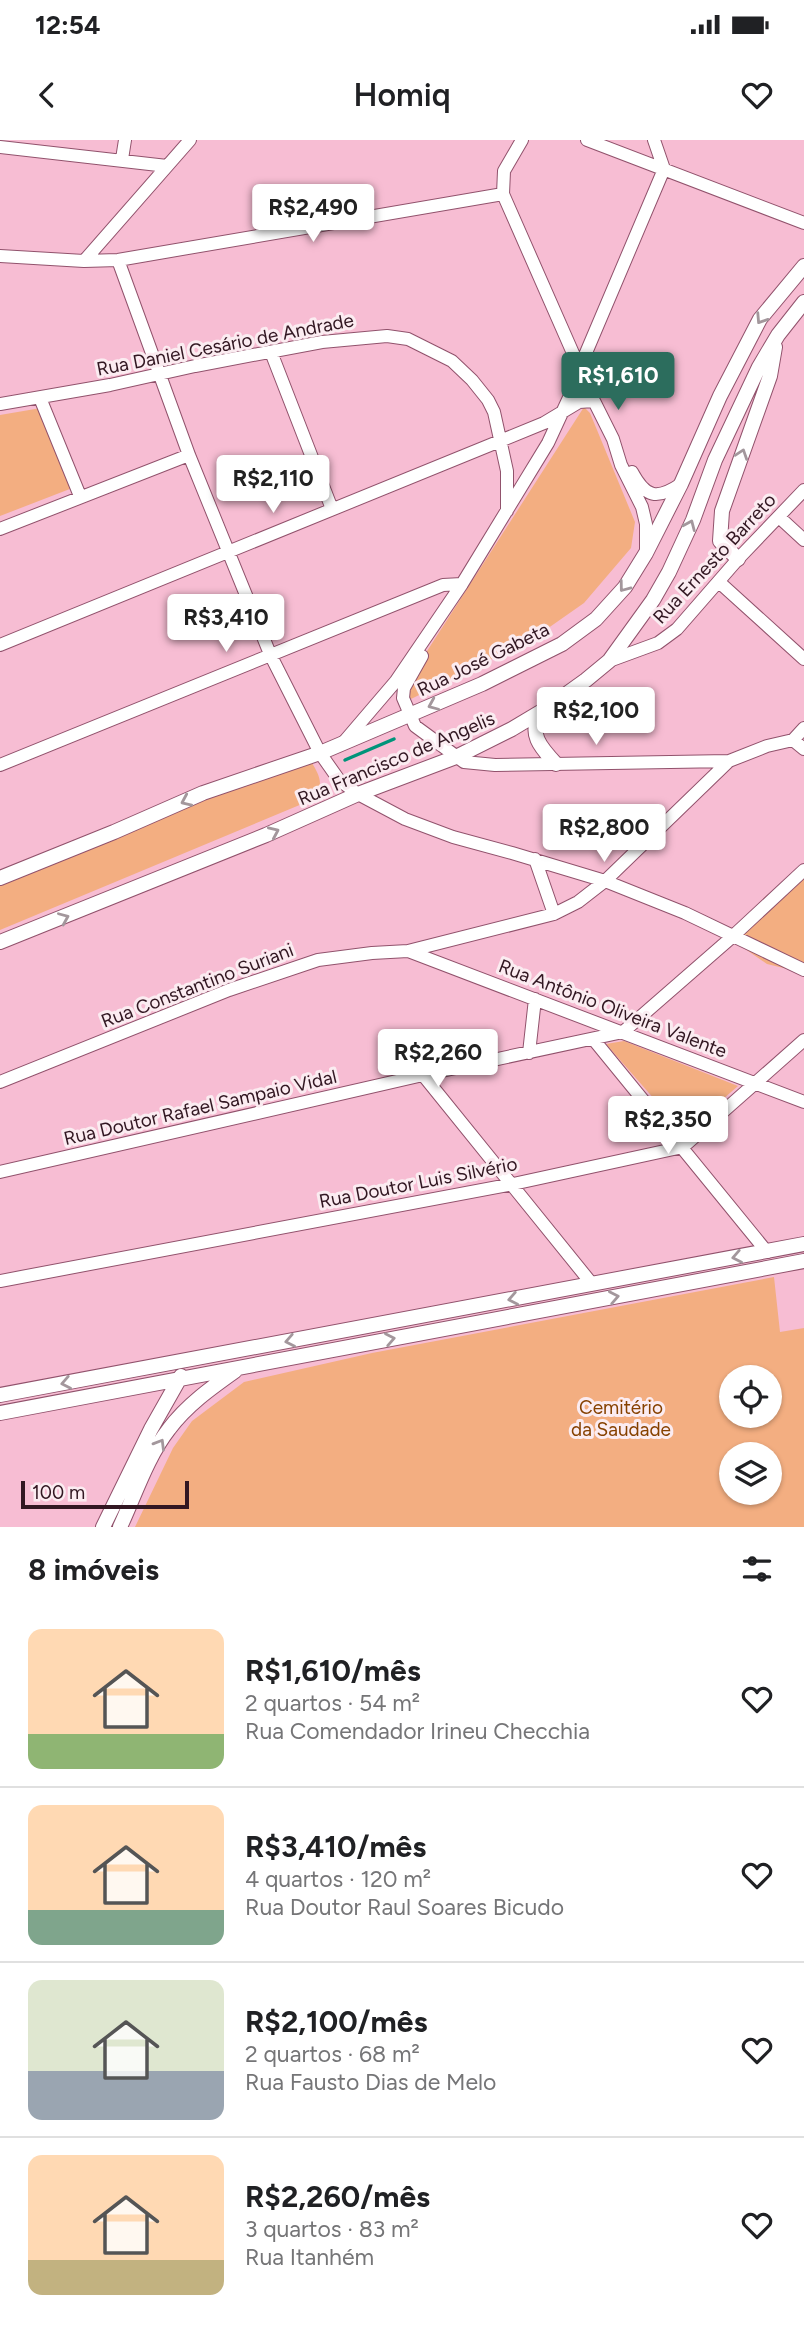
<!DOCTYPE html>
<html lang="pt">
<head>
<meta charset="utf-8">
<style>
  body { margin:0; font-family:Figtree,sans-serif; background:#f2f2f2; color:#202124; height:100vh; display:flex; flex-direction:column; font-size:26px; white-space:nowrap }
  * { box-sizing:border-box; margin:0 }
  p { font-size:23px; color:#757577 }
  .icon { flex:none; width:38px; height:38px; fill:none; stroke:currentColor; stroke-width:2; stroke-linecap:round; stroke-linejoin:round }
  .map { position:relative; height:1387px; overflow:hidden }
  .details { display:flex; flex-direction:column; background:#fff; flex:1 }
  .details>* { flex:none }
  .controls { position:absolute; left:719px; top:1225px; display:grid; gap:14px }
  .controls a { display:grid; place-items:center; width:63px; height:63px; border-radius:50%; background:#fff; box-shadow:0 2px 5px #0004; font-size:35px }
  .scale { position:absolute; left:21px; bottom:18px; width:168px; box-sizing:border-box; padding-left:7px; border:4px solid #321722; border-top:0; font-size:19px; line-height:24px; white-space:nowrap; color:#321722; -webkit-text-stroke:5px #fbecf1; paint-order:stroke }
  .price { position:absolute; translate:-50% -60px; padding:0 16px; border-radius:7px; background:#fff; color:#222; font-size:23px; line-height:46px; filter:drop-shadow(0 2px 4px #0008) }
  .price::after { content:''; position:absolute; left:50%; top:42px; width:21px; height:16px; margin-left:-10px; background:inherit; clip-path:polygon(0 0,100% 0,50% 100%) }
  .price.active { background:#2c6d5d; color:#fff }
  ul { padding:0; list-style:none }
  li { display:flex; align-items:center; gap:21px; height:175px; padding:0 28px }
  li+li { border-top:2px solid #e0e0e0 }
  li span { display:grid; place-items:center; flex:none; width:196px; height:140px; border-radius:14px; color:#555 }
  li>.icon { margin-inline-start:auto }
  span .icon { width:84px; height:84px; fill:#fffc; stroke-width:1 }
  li b { font-size:30px }
  h2 { display:flex; justify-content:space-between; align-items:center; height:84px; padding:0 28px; font-size:30px }
  .status { display:flex; justify-content:space-between; align-items:center; height:49px; padding:0 35px; background:#fff; direction:ltr }
  .status svg { height:19px; fill:currentColor }
  header { display:flex; justify-content:space-between; align-items:center; height:91px; padding:0 28px; background:#fff; font-size:32px; font-weight:600 }
  .map>svg:first-child { display:block }
  .green { fill:#f3ae81; fill-rule:evenodd }
  .lines { fill:none; stroke-linecap:round; stroke-linejoin:round }
  .stream { stroke:#00947a; stroke-width:3.5 }
  .minor-casing { stroke:#91526c; stroke-width:14 }
  .major-casing { stroke:#91526c; stroke-width:16 }
  .minor { stroke:#fff; stroke-width:12 }
  .major { stroke:#fff; stroke-width:14 }
  .oneway { stroke:#a3979c }
  .labels { text-anchor:middle; stroke-width:6; stroke-linejoin:round; paint-order:stroke }
  .street-label { font-size:19px; fill:#321722; stroke:#fbecf1 }
  .park-label { font-size:19px; fill:#864100; stroke:#fbecf1 }
</style>
</head>
<body>
<div class="status"><b>12:54</b><svg viewBox="0 0 49 12"><path d="M0 12V9h3v3zM5 12V6h3v6zM10 12V3h3v9zM15 12V0h3v12zM26 1h20v11H26zM47 4h2v5h-2z"/></svg></div>
<header><svg class="icon" aria-label="back" viewBox="0 0 24 24"><path d="M15 5l-7 7 7 7"/></svg>Homiq<svg class="icon" aria-label="heart" viewBox="0 0 24 24"><path d="M12 20l-8-8c-3-5 5-10 8-4 3-6 11-1 8 4z"/></svg></header>
<div class="map">
<svg width="804" height="1387" viewBox="0 0 804 1387">
  <rect width="100%" height="100%" fill="#f7bdd3"/>
  <path class="green" d="M584,267L590,273L635,382L631,408L584,463L534,498L411,559L407,552L411,536Z
    M41,268L75,347L0,376V275Z
    M302,617L310,619C319,636 325,642 314,659L0,790V741Z
    M804,727V833L767,824L738,804L751,772L765,757Z
    M624,901L738,946L684,993L606,904Z
    M774,1137L780,1192L804,1188V1387H135L173,1308L192,1281L244,1242L372,1213ZM732,1237H770V1276H732ZM732,1314H770V1353H732Z"/>
  <g class="lines">
    <path class="stream" d="M345,620L394,599"/>
    <g class="minor-casing">
      <path id="minor" d="M522,0L504,31L503,54L594,261L613,299L621,325L642,367L646,384V413
        M587,0L804,83
        M654,0L664,29
        M0,7L167,26
        M122,19L125,0
        M0,116L84,121L118,120L503,54
        M118,120L189,315L270,514L320,613L339,640L358,654L405,679L453,697L512,713L605,741L685,773L804,830
        M84,121L190,0
        M271,212L332,369
        M40,258L80,356
        M0,264L110,245L195,226L322,202L387,196L408,199L452,221L472,240L488,260L494,272L507,331V371
        M632,332C646,358 657,360 681,344
        M779,377L804,400
        M0,389L189,315
        M719,442L804,519
        M0,505L500,301L544,283L579,262L594,261
        M422,516L404,548L403,558L415,586L464,622L495,625L729,621L767,606L793,600L804,609
        M609,521L658,503L677,489L738,419L804,350
        M793,600L804,588
        M343,603L396,541L462,444L548,303L573,249L580,227L664,29
        M0,625L443,445L462,444
        M535,719L554,774
        M408,811L804,962
        M594,900L767,1112
        M529,913L535,859
        M423,935L592,1144
        M0,942L229,850L318,820L372,813L408,811L554,774L578,762L605,741L729,621
        M0,1032L423,935L623,892L732,797L804,730
        M0,1141L513,1044L683,1007L804,900"/>
    </g>
    <g class="major-casing">
      <path id="major" d="M738,419L720,401L722,371L770,236L775,207
        M543,572C526,592 541,608 556,624
        M0,738L114,692L203,653L320,613L482,544L562,504L596,479L625,447L646,413L681,344L720,256L760,179L804,126
        M0,802L266,695L358,654L456,617L512,589L547,568L586,540L609,521L653,460L669,432L693,380L715,320L759,227L778,195L804,162
        M0,1255L804,1104
        M0,1273L804,1121
        M103,1387L151,1289L181,1236
        M120,1387C135,1355 147,1317 169,1289C187,1265 211,1248 235,1231"/>
    </g>
    <use href="#minor" class="minor"/>
    <use href="#major" class="major"/>
  </g>
  <defs><path id="oneway-chevron" d="M-2-3.5L2.5 0L-2 3.5" fill="none" stroke-width="1.6" stroke-linecap="round" stroke-linejoin="round" transform="scale(1.75)"/></defs>
  <g class="oneway">
    <use href="#oneway-chevron" transform="translate(761 179) rotate(123)"/>
    <use href="#oneway-chevron" transform="translate(742 314) rotate(-71)"/>
    <use href="#oneway-chevron" transform="translate(690 385) rotate(-67)"/>
    <use href="#oneway-chevron" transform="translate(624 447) rotate(127)"/>
    <use href="#oneway-chevron" transform="translate(433 565) rotate(157)"/>
    <use href="#oneway-chevron" transform="translate(186 661) rotate(156)"/>
    <use href="#oneway-chevron" transform="translate(274 692) rotate(-24)"/>
    <use href="#oneway-chevron" transform="translate(64 778) rotate(-23)"/>
    <use href="#oneway-chevron" transform="translate(737 1117) rotate(169)"/>
    <use href="#oneway-chevron" transform="translate(614 1157) rotate(-11)"/>
    <use href="#oneway-chevron" transform="translate(513 1159) rotate(169)"/>
    <use href="#oneway-chevron" transform="translate(390 1199) rotate(-11)"/>
    <use href="#oneway-chevron" transform="translate(290 1201) rotate(169)"/>
    <use href="#oneway-chevron" transform="translate(66 1243) rotate(169)"/>
    <use href="#oneway-chevron" transform="translate(160 1304) rotate(-59)"/>
  </g>
  <g class="labels">
    <g class="street-label">
      <text transform="translate(225 204) rotate(-11)" y="7">Rua Daniel Cesário de Andrade</text>
      <text transform="translate(714 418) rotate(-47)" y="7">Rua Ernesto Barreto</text>
      <text transform="translate(483 519) rotate(-26)" y="7">Rua José Gabeta</text>
      <text transform="translate(396 618) rotate(-23)" y="7">Rua Francisco de Angelis</text>
      <text transform="translate(197 845) rotate(-21)" y="7">Rua Constantino Suriani</text>
      <text transform="translate(613 868) rotate(21)" y="7">Rua Antônio Oliveira Valente</text>
      <text transform="translate(200 967) rotate(-13)" y="7">Rua Doutor Rafael Sampaio Vidal</text>
      <text transform="translate(418 1042) rotate(-11)" y="7">Rua Doutor Luis Silvério</text>
    </g>
    <g class="park-label">
      <text x="621" y="1274">Cemitério<tspan x="621" dy="22">da Saudade</tspan></text>
    </g>
  </g>
</svg>
<div class="controls">
<a><svg class="icon" aria-label="locate" viewBox="0 0 24 24"><circle cx="12" cy="12" r="6"/><path d="M12 2v4M12 18v4M2 12h4M18 12h4"/></svg></a>
<a><svg class="icon" aria-label="layers" viewBox="0 0 24 24"><path d="M12 4l9 5-9 5-9-5zM3 14l9 5 9-5"/></svg></a>
</div>
<div class="scale">100 m</div>
<b class="price" style="left:313px;top:104px">R$2,490</b>
<b class="price active" style="left:618px;top:272px">R$1,610</b>
<b class="price" style="left:273px;top:375px">R$2,110</b>
<b class="price" style="left:226px;top:514px">R$3,410</b>
<b class="price" style="left:596px;top:607px">R$2,100</b>
<b class="price" style="left:604px;top:724px">R$2,800</b>
<b class="price" style="left:438px;top:949px">R$2,260</b>
<b class="price" style="left:668px;top:1016px">R$2,350</b>
</div>
<section class="details">
<h2>8 imóveis<svg class="icon" aria-label="filters" viewBox="0 0 24 24"><path d="M4 7h16M4 17h16"/><circle cx="9" cy="7" r="2"/><circle cx="15" cy="17" r="2"/></svg></h2>
<ul>
<li><span style="background:linear-gradient(#ffd9b3 75%,#8fb573 0)"><svg class="icon" aria-label="home" viewBox="0 0 24 24"><path d="M3 11l9-7 9 7M6 9v11h12V9"/></svg></span><div><b>R$1,610/mês</b><p>2 quartos · 54 m²</p><p>Rua Comendador Irineu Checchia</p></div><svg class="icon" aria-label="heart" viewBox="0 0 24 24"><path d="M12 20l-8-8c-3-5 5-10 8-4 3-6 11-1 8 4z"/></svg></li>
<li><span style="background:linear-gradient(#ffd9b3 75%,#7fa58c 0)"><svg class="icon" aria-label="home" viewBox="0 0 24 24"><path d="M3 11l9-7 9 7M6 9v11h12V9"/></svg></span><div><b>R$3,410/mês</b><p>4 quartos · 120 m²</p><p>Rua Doutor Raul Soares Bicudo</p></div><svg class="icon" aria-label="heart" viewBox="0 0 24 24"><path d="M12 20l-8-8c-3-5 5-10 8-4 3-6 11-1 8 4z"/></svg></li>
<li><span style="background:linear-gradient(#dfe7d0 65%,#9aa5b1 0)"><svg class="icon" aria-label="home" viewBox="0 0 24 24"><path d="M3 11l9-7 9 7M6 9v11h12V9"/></svg></span><div><b>R$2,100/mês</b><p>2 quartos · 68 m²</p><p>Rua Fausto Dias de Melo</p></div><svg class="icon" aria-label="heart" viewBox="0 0 24 24"><path d="M12 20l-8-8c-3-5 5-10 8-4 3-6 11-1 8 4z"/></svg></li>
<li><span style="background:linear-gradient(#ffd9b3 75%,#c2b280 0)"><svg class="icon" aria-label="home" viewBox="0 0 24 24"><path d="M3 11l9-7 9 7M6 9v11h12V9"/></svg></span><div><b>R$2,260/mês</b><p>3 quartos · 83 m²</p><p>Rua Itanhém</p></div><svg class="icon" aria-label="heart" viewBox="0 0 24 24"><path d="M12 20l-8-8c-3-5 5-10 8-4 3-6 11-1 8 4z"/></svg></li>
</ul>
</section>
</body>
</html>
